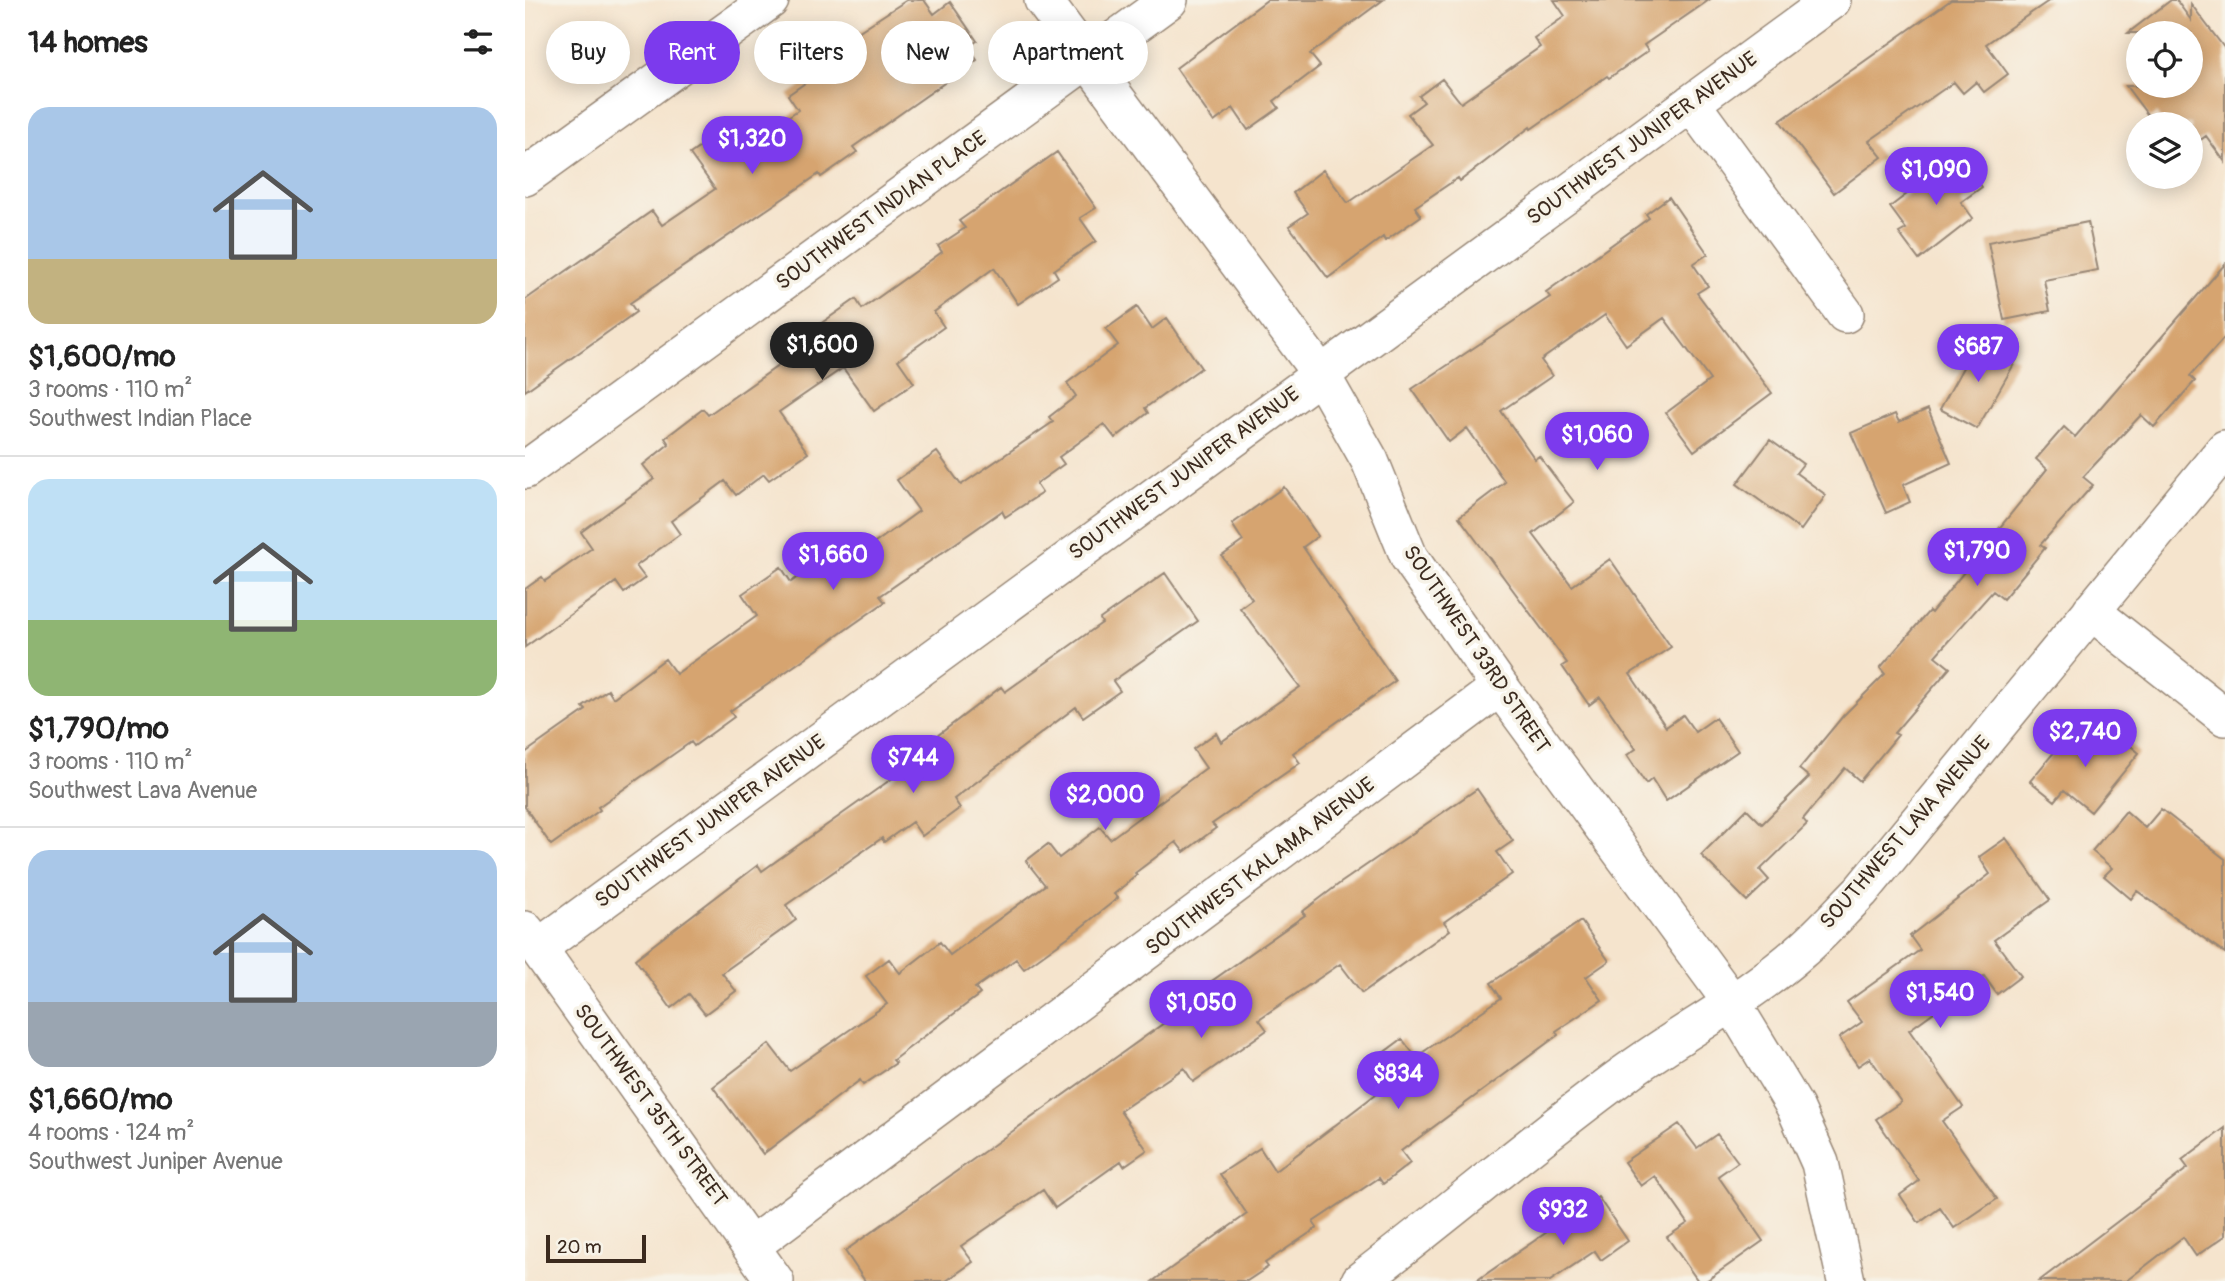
<!DOCTYPE html>
<html lang="en">
<head>
<meta charset="utf-8">
<style>
  body { margin:0; font-family:Pangolin,sans-serif; background:#f6f6f6; color:#222; height:100vh; display:flex; flex-direction:column; font-size:26px; white-space:nowrap }
  * { box-sizing:border-box; margin:0 }
  p { font-size:23px; color:#767676 }
  .icon { flex:none; width:38px; height:38px; fill:none; stroke:currentColor; stroke-width:2; stroke-linecap:round; stroke-linejoin:round }
  .map { position:relative; flex:1; overflow:hidden }
  .drawer { display:flex; flex-direction:column; background:#fff; width:525px }
  .drawer>* { flex:none }
  .banner { position:absolute; left:21px; top:21px; width:665px; height:63px; display:flex; gap:14px }
  .tools { position:absolute; left:1601px; top:21px; display:grid; gap:14px }
  .tools a { display:grid; place-items:center; width:77px; height:77px; border-radius:50%; background:#fff; box-shadow:0 4px 18px #0003; font-size:35px }
  .scale { position:absolute; left:21px; bottom:18px; width:100px; box-sizing:border-box; padding-left:7px; border:4px solid #3b2a1e; border-top:0; font-size:19px; line-height:24px; white-space:nowrap; color:#3b2a1e; -webkit-text-stroke:5px #f7f3e8; paint-order:stroke }
  .price { position:absolute; translate:-50% -60px; padding:0 16px; border-radius:24px; background:#7c3aed; color:#fff; font-size:23px; line-height:46px; filter:drop-shadow(0 2px 4px #0008) }
  .price::after { content:''; position:absolute; left:50%; top:42px; width:21px; height:16px; margin-left:-10px; background:inherit; clip-path:polygon(0 0,100% 0,50% 100%) }
  .price.active { background:#222; color:#fff }
  ul { padding:0; list-style:none }
  li { display:grid; align-content:center; gap:14px; height:371px; padding:0 28px }
  li+li { border-top:2px solid #e0e0e0 }
  li span { display:grid; place-items:center; height:217px; border-radius:21px; color:#555 }
  li>.icon { margin-inline-start:auto }
  span .icon { width:126px; height:126px; fill:#fffc; stroke-width:1 }
  li b { font-size:30px }
  h2 { display:flex; justify-content:space-between; align-items:center; height:84px; padding:0 28px; font-size:30px }
  .pill { padding:0 24px; border-radius:32px; background:#fff; box-shadow:0 4px 18px #0003; font-size:24px; line-height:63px }
  .pill.active { background:#7c3aed; color:#fff }
  main { display:flex; flex:1; min-height:0 }
  .map>svg:first-child { display:block }
  .building { fill:#d6a46f }
  .lines { fill:none; stroke-linecap:round; stroke-linejoin:round }
  .minor-casing { stroke:#988776; stroke-width:40 }
  .minor { stroke:#fff; stroke-width:37 }
  .labels { text-anchor:middle; stroke-width:7; stroke-linejoin:round; paint-order:stroke }
  .street-label { font-size:21px; fill:#3b2a1e; stroke:#f7f3e8 }
</style>
</head>
<body>
<main>
<section class="drawer">
<h2>14 homes<svg class="icon" aria-label="filters" viewBox="0 0 24 24"><path d="M4 7h16M4 17h16"/><circle cx="9" cy="7" r="2"/><circle cx="15" cy="17" r="2"/></svg></h2>
<ul>
<li><span style="background:linear-gradient(#a9c7e8 70%,#c2b280 0)"><svg class="icon" aria-label="home" viewBox="0 0 24 24"><path d="M3 11l9-7 9 7M6 9v11h12V9"/></svg></span><div><b>$1,600/mo</b><p>3 rooms · 110 m²</p><p>Southwest Indian Place</p></div></li>
<li><span style="background:linear-gradient(#bfe0f5 65%,#8fb573 0)"><svg class="icon" aria-label="home" viewBox="0 0 24 24"><path d="M3 11l9-7 9 7M6 9v11h12V9"/></svg></span><div><b>$1,790/mo</b><p>3 rooms · 110 m²</p><p>Southwest Lava Avenue</p></div></li>
<li><span style="background:linear-gradient(#a9c7e8 70%,#9aa5b1 0)"><svg class="icon" aria-label="home" viewBox="0 0 24 24"><path d="M3 11l9-7 9 7M6 9v11h12V9"/></svg></span><div><b>$1,660/mo</b><p>4 rooms · 124 m²</p><p>Southwest Juniper Avenue</p></div></li>
</ul>
</section>
<div class="map">
<svg width="1700" height="1281" viewBox="0 0 1700 1281">
  <rect width="100%" height="100%" fill="#f7f3e8"/>
  <filter id="ink" filterUnits="userSpaceOnUse"><feTurbulence type="fractalNoise" baseFrequency=".0143" numOctaves="2"/><feDisplacementMap in="SourceGraphic" scale="14" xChannelSelector="R" yChannelSelector="G"/><feConvolveMatrix kernelMatrix="1 2 1 2 8 2 1 2 1" color-interpolation-filters="sRGB"/></filter>
  <filter id="wash" filterUnits="userSpaceOnUse"><feTurbulence type="fractalNoise" baseFrequency=".00686" numOctaves="4" result="noise"/><feDisplacementMap in="SourceGraphic" scale="28" xChannelSelector="R" yChannelSelector="G"/><feGaussianBlur stdDeviation="1.57" result="paint"/><feColorMatrix in="noise" values="0 0 0 0 0 0 0 0 0 0 0 0 0 0 0 0 0 1.4 0 .05"/><feComposite in="paint" operator="in"/></filter>
  <g filter="url(#wash)">
    <rect width="100%" height="100%" fill="#f5e4cd"/>
    <g id="blocks">
      <path class="building" d="M382,0H399L409,14L425,2L452,41L443,47L452,60L328,147L332,152L296,177L294,174L105,303L111,312L0,391V300L127,211L137,225L190,189L165,154L204,127L218,147L273,110L263,95L320,55L313,45Z
        M742,0H858L785,54L795,66L749,101L754,108L723,130L708,108L689,122L651,68Z
        M1029,0H1184L1119,45L1123,51L1084,78L1082,76L1006,129L1005,127L935,181L933,178L890,207L896,216L860,241L858,237L803,278L764,226L783,213L768,193L798,170L823,203L908,145L883,114L899,102L894,96L917,79L936,103L1015,47L1009,38L1040,16Z
        M1426,0H1525L1461,44L1483,74L1459,92L1451,82L1438,93L1429,82L1344,141L1357,157L1309,193L1255,121Z
        M1646,0H1651L1666,20V4L1700,49V162L1681,136L1666,147V124H1639L1631,113L1625,118L1601,86H1666V33H1603Z
        M532,152L571,208L555,218L571,241L529,270L533,277L493,304L469,268L409,312L419,327L373,360L389,383L349,411L318,368L254,412L283,453L244,480L239,474L211,495L200,481L146,521L155,534L111,566L120,578L99,593L91,582L0,647V589L17,577L20,581L67,548L56,532L129,479L118,465L144,444L140,438L178,409L183,415L294,337L288,329L331,299L337,309L417,252L413,246L440,228L434,221Z
        M1433,155L1457,187L1436,202L1448,218L1394,260L1374,233L1381,229L1365,207Z
        M1144,197L1183,254L1168,264L1183,286L1172,293L1247,393L1169,451L1141,413L1185,380L1139,318L1101,345L1080,315L1016,360L1027,376L976,411L1010,459L1014,456L1049,502L1008,534L1047,586L1085,559L1146,647L1105,674L1141,727L1158,715L1170,732L1190,718L1213,751L1141,801L1127,779L1121,784L1102,755L1111,749L1075,697L1064,705L1037,666L1042,663L934,517L980,482L942,428L924,442L887,389L1025,297L1021,292L1124,218L1121,214Z
        M1563,222L1573,270L1519,280L1525,311L1479,320L1463,242Z
        M1700,264V337L1665,376L1670,381L1629,427L1616,415L1558,477L1568,485L1515,545L1520,548L1478,599L1468,591L1410,656L1425,668L1369,733L1373,735L1335,781L1320,768L1278,819L1282,824L1235,870L1244,880L1222,901L1176,855L1222,809L1237,824L1284,777L1274,769L1318,716L1360,674L1355,668L1404,611L1406,613L1522,469L1511,459L1539,427L1550,437Z
        M612,307L627,329L642,318L676,368L620,408L623,413L590,438L579,424L534,457L539,464L511,484L517,493L480,517L477,511L355,596L360,602L205,711L209,717L169,746L166,742L73,807L75,810L26,845L0,807V753L61,710L58,707L83,690L88,698L140,659L151,674L232,616L217,594L256,567L266,582L322,542L332,556L394,511L372,480L412,452L436,485L528,422L524,417L551,396L542,383L593,345L581,329Z
        M1452,342H1462L1492,359L1452,429L1415,409Z
        M1403,409L1426,463L1378,485L1385,502L1361,513L1326,433L1370,414L1374,422Z
        M1245,440L1278,464L1271,473L1301,495L1276,530L1212,484Z
        M759,487L793,536L778,547L870,681L768,753L775,763L687,824L691,828L659,852L651,842L610,873L612,875L589,894L593,898L554,929L499,969L491,959L450,988L455,994L368,1060L371,1063L338,1085L335,1080L238,1154L188,1087L244,1044L265,1071L362,1004L341,976L364,959L375,973L415,942L425,955L520,885L501,861L523,844L534,858L575,827L585,839L681,768L668,749L691,733L696,742L775,687L715,608L727,599L697,556L718,541L707,524Z
        M640,573L673,621L588,681L595,691L558,717L551,707L429,799L435,808L397,836L387,822L359,842L357,838L261,905L271,920L197,973L211,991L180,1014L164,994L146,1008L110,959L233,865L237,871L358,785L417,742L412,736L476,687L480,692L577,623L575,619Z
        M1547,731L1571,751L1588,731L1614,753L1566,812L1539,790L1530,801L1505,781Z
        M952,789L988,841L972,852L987,874L919,922L925,930L837,993L815,964L734,1019L742,1030L668,1082L659,1068L595,1111L622,1150L599,1166L596,1161L530,1208L518,1190L436,1246L448,1262L421,1281H340L320,1251L681,993L677,988L780,915L777,912L814,884Z
        M1636,809L1700,859V953L1612,891L1606,899L1579,876L1587,868L1567,851L1601,811L1620,828Z
        M1481,838L1525,900L1469,940L1496,976L1472,994L1459,976L1384,1030L1438,1107L1417,1121L1472,1199L1429,1228L1415,1208L1394,1223L1375,1195L1394,1181L1351,1119L1376,1102L1345,1058L1333,1066L1314,1038L1337,1022L1322,1002L1395,950L1385,936L1465,874L1454,857Z
        M1056,921L1084,961L1061,977L1077,1000L1031,1031L1033,1035L876,1151L885,1163L858,1184L854,1178L788,1222L792,1228L740,1263L743,1267L722,1281H628L722,1214L695,1174L735,1148L750,1171L855,1091L838,1068L877,1039L891,1057L976,998L966,983Z
        M1154,1124L1172,1148L1192,1134L1213,1162L1193,1176L1238,1241L1181,1281H1173L1142,1237L1163,1223L1130,1176L1116,1186L1099,1162Z
        M1700,1128V1236L1671,1256L1658,1237L1601,1281H1514L1663,1168L1657,1160Z
        M1073,1197L1103,1241L1076,1260L1070,1251L1025,1281H951Z"/>
    </g>
  </g>
  <g filter="url(#ink)">
    <use href="#blocks" fill-opacity="0" stroke="#988776" stroke-width="2"/>
    <g class="lines">
      <g class="minor-casing">
        <path id="minor" d="M518,0L795,373L845,461L884,557L975,687L1207,1003L1270,1107L1295,1163L1321,1281
          M1166,103L1320,314
          M0,177L245,0
          M0,470L644,0
          M1566,611L1700,717
          M0,930L250,1281
          M13,948L1307,0
          M226,1246L975,687
          M835,1281C924,1213 1008,1141 1098,1075C1156,1032 1222,999 1276,951C1297,933 1316,911 1336,891L1700,449"/>
      </g>
      <use href="#minor" class="minor"/>
    </g>
  </g>
  <g class="labels">
    <g class="street-label">
      <text transform="translate(1117 138) rotate(-36)" y="7">SOUTHWEST JUNIPER AVENUE</text>
      <text transform="translate(356 210) rotate(-36)" y="7">SOUTHWEST INDIAN PLACE</text>
      <text transform="translate(659 473) rotate(-36)" y="7">SOUTHWEST JUNIPER AVENUE</text>
      <text transform="translate(952 649) rotate(56)" y="7">SOUTHWEST 33RD STREET</text>
      <text transform="translate(185 821) rotate(-36)" y="7">SOUTHWEST JUNIPER AVENUE</text>
      <text transform="translate(1380 832) rotate(-49)" y="7">SOUTHWEST LAVA AVENUE</text>
      <text transform="translate(735 866) rotate(-37)" y="7">SOUTHWEST KALAMA AVENUE</text>
      <text transform="translate(126 1105) rotate(54)" y="7">SOUTHWEST 35TH STREET</text>
    </g>
  </g>
</svg>
<div class="tools">
<a><svg class="icon" aria-label="locate" viewBox="0 0 24 24"><circle cx="12" cy="12" r="6"/><path d="M12 2v4M12 18v4M2 12h4M18 12h4"/></svg></a>
<a><svg class="icon" aria-label="layers" viewBox="0 0 24 24"><path d="M12 4l9 5-9 5-9-5zM3 14l9 5 9-5"/></svg></a>
</div>
<div class="scale">20 m</div>
<b class="price" style="left:227px;top:176px">$1,320</b>
<b class="price" style="left:1411px;top:207px">$1,090</b>
<b class="price active" style="left:297px;top:382px">$1,600</b>
<b class="price" style="left:1453px;top:384px">$687</b>
<b class="price" style="left:1072px;top:472px">$1,060</b>
<b class="price" style="left:1452px;top:588px">$1,790</b>
<b class="price" style="left:308px;top:592px">$1,660</b>
<b class="price" style="left:1560px;top:769px">$2,740</b>
<b class="price" style="left:388px;top:795px">$744</b>
<b class="price" style="left:580px;top:832px">$2,000</b>
<b class="price" style="left:1415px;top:1030px">$1,540</b>
<b class="price" style="left:676px;top:1040px">$1,050</b>
<b class="price" style="left:873px;top:1111px">$834</b>
<b class="price" style="left:1038px;top:1247px">$932</b>
<div class="banner">
<a class="pill">Buy</a>
<a class="pill active">Rent</a>
<a class="pill">Filters</a>
<a class="pill">New</a>
<a class="pill">Apartment</a>
</div>
</div>
</main>
</body>
</html>
